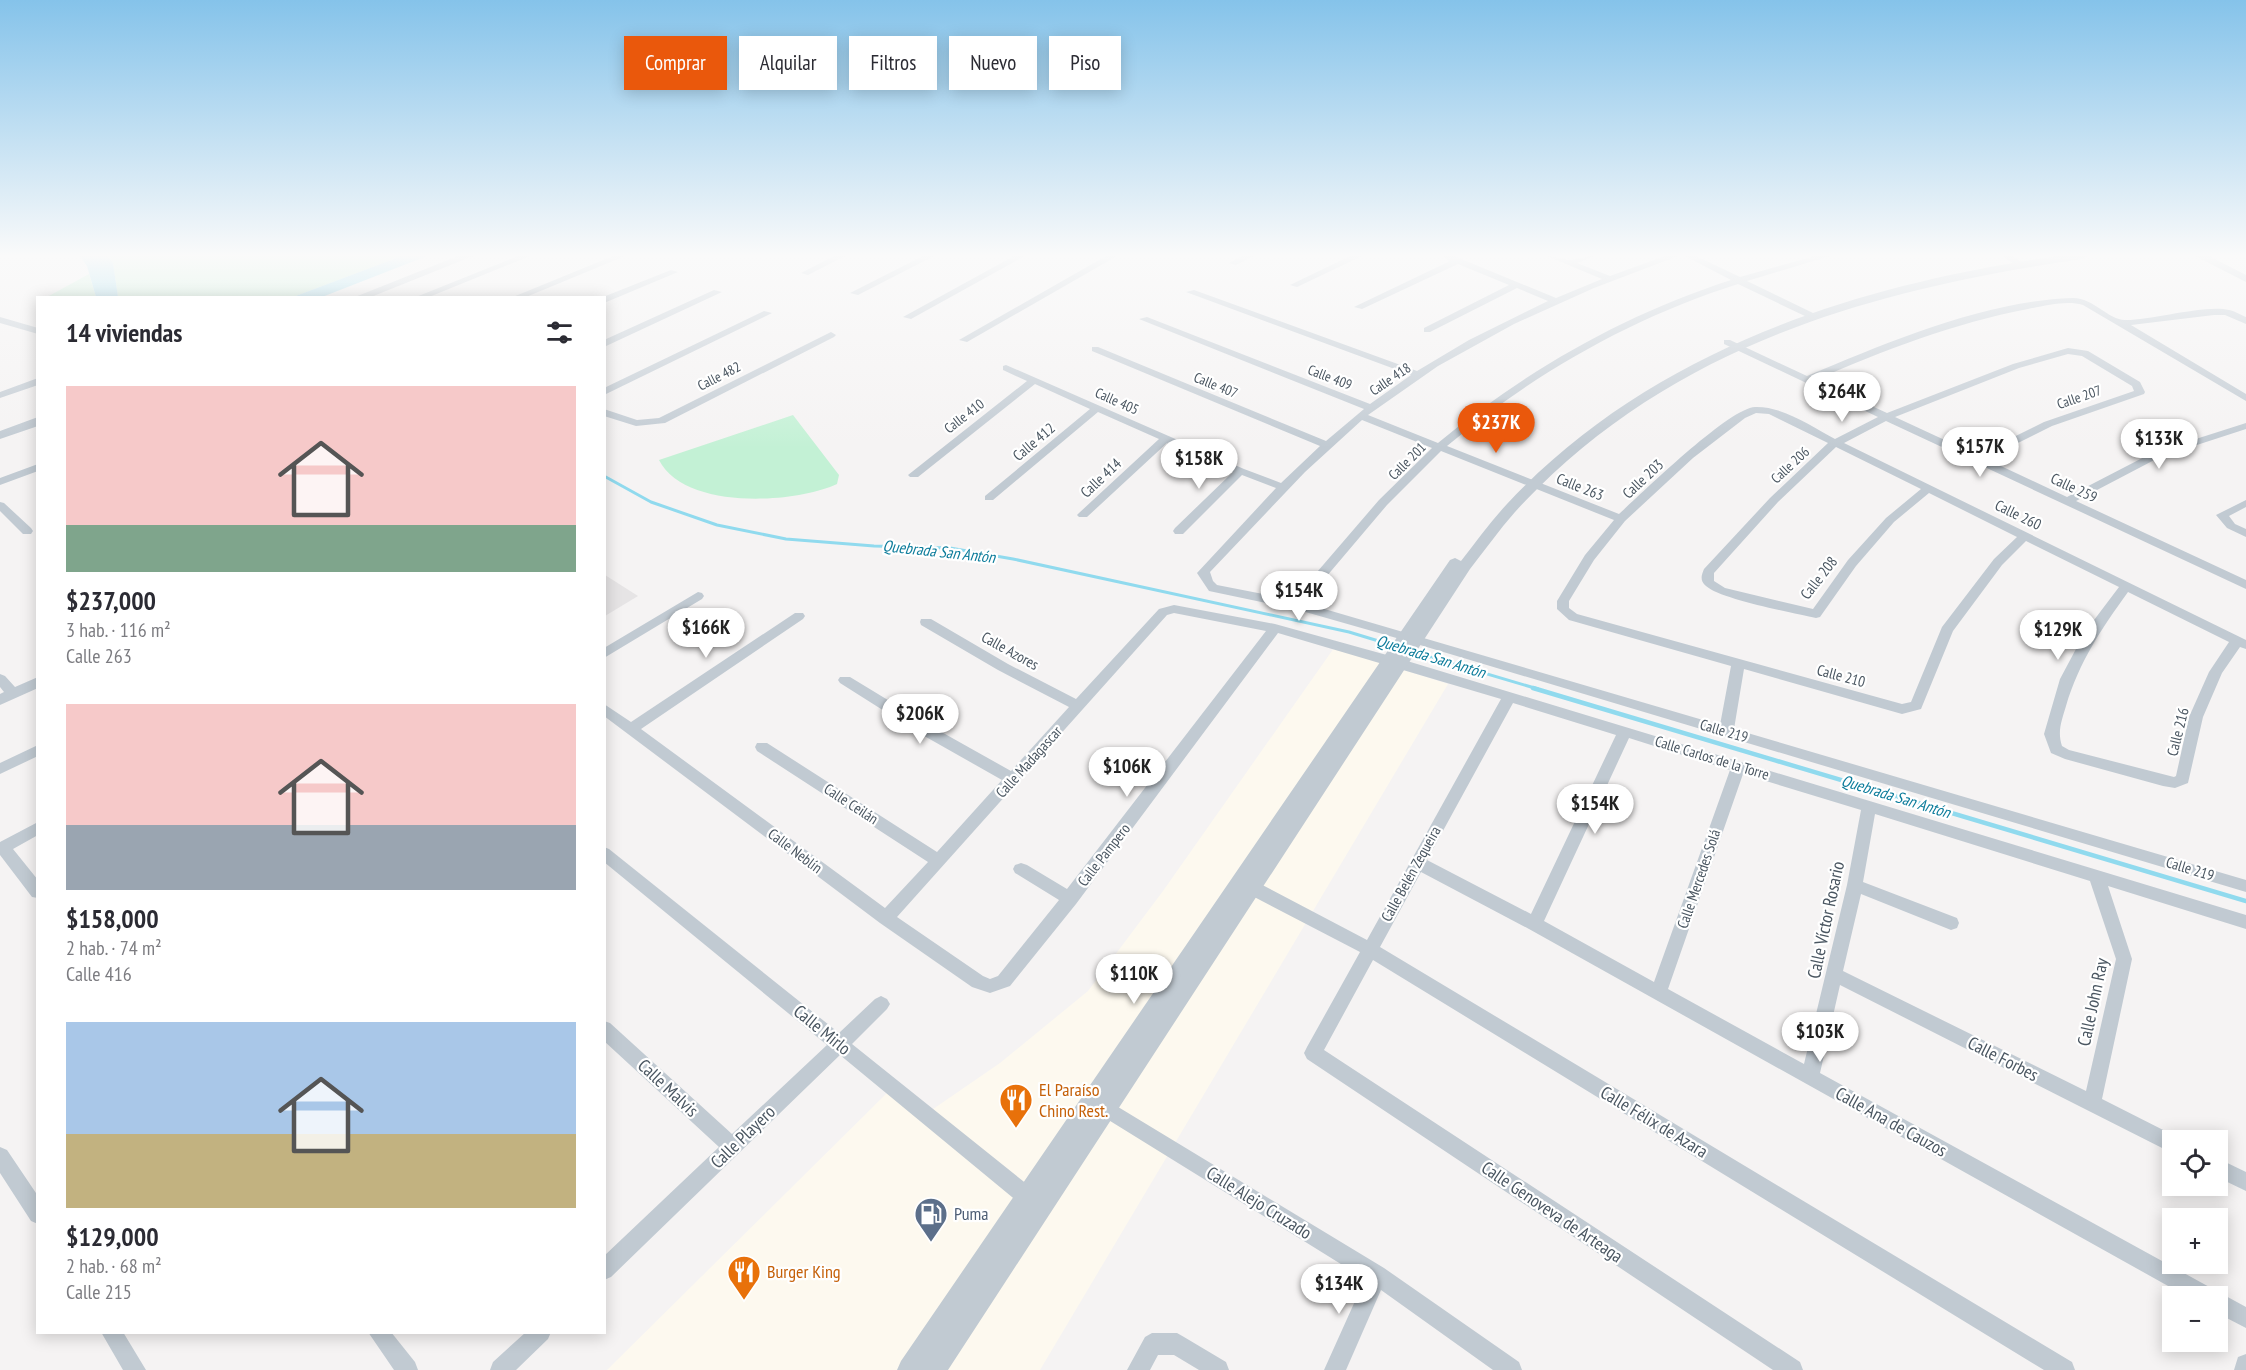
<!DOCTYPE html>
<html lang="es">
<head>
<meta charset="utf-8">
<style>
  body { margin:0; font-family:"PT Sans Narrow",sans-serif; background:#f7f7f7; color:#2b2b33; height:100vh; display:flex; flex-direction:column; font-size:22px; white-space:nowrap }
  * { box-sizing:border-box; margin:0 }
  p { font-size:20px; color:#7c7c81 }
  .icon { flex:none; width:33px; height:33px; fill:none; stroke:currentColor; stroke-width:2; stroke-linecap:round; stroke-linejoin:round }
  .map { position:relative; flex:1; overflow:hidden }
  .details { position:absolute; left:36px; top:296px; width:570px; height:1038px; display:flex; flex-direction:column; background:#fff; border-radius:0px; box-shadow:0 3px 15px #0003 }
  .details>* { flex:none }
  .top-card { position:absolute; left:624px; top:36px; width:570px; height:54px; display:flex; gap:12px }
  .tools { position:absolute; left:2162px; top:1130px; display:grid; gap:12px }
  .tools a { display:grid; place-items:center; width:66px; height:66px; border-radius:0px; background:#fff; box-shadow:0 3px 15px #0003; font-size:30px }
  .price { position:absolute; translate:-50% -51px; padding:0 14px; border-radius:21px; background:#fff; color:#222; font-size:20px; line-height:39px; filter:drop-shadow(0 2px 3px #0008) }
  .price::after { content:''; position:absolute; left:50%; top:36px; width:18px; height:14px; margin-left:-9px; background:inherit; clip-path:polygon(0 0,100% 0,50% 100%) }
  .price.selected { background:#ea580c; color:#fff }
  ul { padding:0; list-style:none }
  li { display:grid; align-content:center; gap:12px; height:318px; padding:0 30px }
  li span { display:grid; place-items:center; height:186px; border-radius:0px; color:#555 }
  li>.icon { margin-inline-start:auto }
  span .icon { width:108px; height:108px; fill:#fffc; stroke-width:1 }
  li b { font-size:26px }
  h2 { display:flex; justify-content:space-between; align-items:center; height:72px; padding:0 30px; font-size:26px }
  .pill { padding:0 21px; border-radius:0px; background:#fff; box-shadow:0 3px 15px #0003; font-size:21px; line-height:54px }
  .pill.selected { background:#ea580c; color:#fff }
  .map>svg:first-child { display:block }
  .commercial { fill:#fdf9ef }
  .education { fill:#e6e4e5 }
  .green { fill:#c3f1d5 }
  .water { fill:#90daee }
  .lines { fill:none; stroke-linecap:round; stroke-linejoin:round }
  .stream-far1 { stroke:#90daee; stroke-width:3 }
  .stream { stroke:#90daee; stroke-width:4.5 }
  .minor { fill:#c1cad2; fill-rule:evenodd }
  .tertiary { fill:#c1cad2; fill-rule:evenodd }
  .labels { text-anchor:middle; stroke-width:4.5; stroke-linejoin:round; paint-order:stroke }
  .far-street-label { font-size:14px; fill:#4a5661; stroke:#fff }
  .street-label { font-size:15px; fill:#4a5661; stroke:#fff }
  .water-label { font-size:16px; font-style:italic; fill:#0c7c9b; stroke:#fff }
  .near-street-label { font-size:18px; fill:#4a5661; stroke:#fff }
  .near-food-label { font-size:18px; fill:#c56008; stroke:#fff; text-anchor:start }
  .near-service-label { font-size:18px; fill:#4e5e75; stroke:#fff; text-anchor:start }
</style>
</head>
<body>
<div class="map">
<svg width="2246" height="1370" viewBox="0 0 2246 1370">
  <rect width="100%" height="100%" fill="#f5f3f3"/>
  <path class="commercial" d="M1334,648L1448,684L1040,1370H607L890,1090L923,1116L1000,1063L1088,991L1163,891Z"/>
  <path class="education" d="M605,575L638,596L605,616Z"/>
  <path class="green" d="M107,256H402L293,297H118L113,263Z
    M89,274L96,297H47Z
    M793,415L839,475L837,484C794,504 684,510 659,460Z"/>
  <path class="water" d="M80,256H107L113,263L118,297H96L87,266Z
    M402,256H427L322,297H293Z"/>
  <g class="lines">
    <path class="stream-far1" d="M604,476L651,502L717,525L786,539L874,546L950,548L1013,559L1349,632L1395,646
      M1413,652L1538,689"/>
    <path class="stream" d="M1533,688L2246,901"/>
    <path class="minor" d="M518,256H530L429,297H416Z
      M613,256H625L526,297H513Z
      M834,256H845L808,275L801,273Z
      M923,256H934L858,295L850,293Z
      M1014,256H1025L911,319L903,317Z
      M1106,256H1117L967,342L959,340Z
      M1242,256H1254L1236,265L1229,263Z
      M1350,256H1362L1297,287L1290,285Z
      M1442,256H1454L1556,298L1602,279L1547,256C1555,256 1564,260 1571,260C1579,259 1586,256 1595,256L1577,263L1610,276L1665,256H1678L1594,288L1514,324L1438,366L1368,415L1438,443C1525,371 1623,315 1731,280L1685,256H1696L1740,277L1815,256H1830L1747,281L1813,313V317H1807L1738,284C1631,318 1533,374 1447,446L1619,514C1642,493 1729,408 1755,407C1783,406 1812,427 1835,439L1878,417L1724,344V340H1730L1807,376C1888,342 1985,301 2072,298C2093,297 2109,321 2126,320C2152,320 2207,304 2229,310C2235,311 2241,315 2246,317V324L2225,315H2214L2131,325L2246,394V401L2083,305C2066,300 2045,306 2028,309C1954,323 1885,350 1815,380L1887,413L2013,364L2068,348L2088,351L2140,382L2145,392L2144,394L2052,426L1986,459L2067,497L2152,453L2246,423V429L2160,457L2076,501L2246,580V589L1886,421L1844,443L2246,640V649L2240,647L2222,673L2203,717L2188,783L2175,788L2163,786L2065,759L2051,753L2044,734L2060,679L2085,632L2119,587L2026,541L2002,565L1953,631L1921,709L1902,714L1744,669L1734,729L2246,880V892L1400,639L1295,609L1209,591L1197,573L1276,488L1242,475L1183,534H1175L1173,531L1175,528L1233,472L1167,443L1087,517H1079L1077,515L1079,513L1159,439L1098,412L993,500H985V496L1090,409L1035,384L918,477H910L908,475L1027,381L1003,370V366L1006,365L1244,469L1281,483L1320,446L1092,351V347H1098L1326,441L1364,409L1139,319L1147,317L1370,404L1411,375L1186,292L1194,290L1417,371L1469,340L1548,301L1517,288L1430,332H1424V328L1509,285L1458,264L1362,309L1354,307L1450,261ZM2068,354L2082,356L2132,386L2134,391L2044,422L1977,455L1895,417L2019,368ZM1756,413L1769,414L1828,443L1770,498L1704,569C1701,576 1700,581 1706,586C1720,599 1793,613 1816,618L1820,617L1856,566L1894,522L1929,493L2017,537L1994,559L1942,627L1911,702L1902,704L1577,614L1569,608V601L1594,560L1625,521L1693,458L1745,418ZM1362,420L1432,448L1379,500L1293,600L1217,585L1213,581L1210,572L1305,472ZM1836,447L1921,489L1886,518L1848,560L1813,609L1725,588L1714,581V573L1778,502ZM1441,451L1614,520L1585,555L1557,601V609L1569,620L1731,666L1720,725L1304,603L1387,505ZM2128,592L2229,642L2209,672L2189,717L2176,776L2174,777L2069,750L2062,746C2057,731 2062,720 2066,706C2079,662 2102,628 2128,592Z
      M2003,256H2013L2024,264L2017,266Z
      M671,270L678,272L604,303L603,297Z
      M714,290L722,292L604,347V340Z
      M764,311L772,313L604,395V388Z
      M0,317L38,328V334L0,323Z
      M831,332L836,335L834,337L665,423L636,426L604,416V409L637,420L659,418Z
      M38,378V385L0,398V392Z
      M38,464V471L0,485V478Z
      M2246,500V507L2229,516L2235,524L2246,529V537L2227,528L2216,515Z
      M0,502L4,503L31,528L33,531L31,534H23L0,511Z
      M698,592L702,593L704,596L702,599L604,658V648Z
      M1174,605L1275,624L1394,657L2246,915V929L2108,886L2132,959L2102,1099L2179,1138L2180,1140H2172V1153L1840,985L1820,1073L2213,1289L2215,1293L2224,1295L2246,1307V1328L2217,1313V1296H2186L1529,929L1421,872L1380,947L2072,1362L2075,1370H2044L1373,960L1324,1050L1800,1362L1803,1370H1773L1307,1059L1304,1053L1307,1047L1360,952L1239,889L1237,884L1239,879L1245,878L1251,879L1367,940L1501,699L1278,633L1076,904L1010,986L990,993L972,987L880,923L604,716V704L631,722L795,613H803L805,616L803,619L641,729L885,908L928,862L757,751L755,747L757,743H767L937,852L1002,780L919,733L840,683L838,680L840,677H850L929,725L1011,771L1069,707L998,670L921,625L920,622L921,619H931L1008,664L1076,699L1159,609ZM1174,613L1266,631L1067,889L1027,865L1021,863L1015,865L1013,869L1015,873L1059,900L998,976L990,979L983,976L897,917L1167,615ZM1513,703L1616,735L1531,914L1427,860ZM1629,738L1730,770L1654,982L1544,921ZM1743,774L1861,810L1847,885L1804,1064L1668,989ZM1875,814L2090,881L2116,959L2086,1091L1843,971L1861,894L1951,930L1957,928L1959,923L1957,918L1863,882Z
      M0,674L5,676L15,687L38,677V688L0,705V694L4,692L0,687Z
      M38,745V756L0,774V763Z
      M38,822V835L13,849L38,880V898L32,897L0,855V842Z
      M604,847L609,849L839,1033L875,999L881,996L887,999L890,1004L887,1009L852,1044L1038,1193L1041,1200L1038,1207L1031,1210L1024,1207L840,1055L611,1277L604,1280V1256L719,1147L604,1041V1021L610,1023L732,1134L827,1045L604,862Z
      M1100,1096L1384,1268L1519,1362L1522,1370H1493L1381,1290L1346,1370H1324L1365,1279L1094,1111L1091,1105L1094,1099Z
      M0,1147L7,1150L38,1196V1224L31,1221L0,1173Z
      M2217,1158L2246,1172V1191L2217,1177Z
      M101,1332H123L146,1370H123Z
      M368,1332H391L415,1362L418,1370H394Z
      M526,1332H551L548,1339L516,1370H490L493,1362Z
      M1152,1333H1177L1184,1337L1226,1362L1229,1370H1199L1174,1355H1158L1150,1370H1127L1145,1337Z
      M2246,1354V1370H2234L2238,1357Z"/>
    <path class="tertiary" d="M458,256H473L371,297H355Z
      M2058,256H2087L2082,259C1868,290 1666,347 1515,512C1499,530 1485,550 1470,569L948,1370H897L901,1361L1450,560L1455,558L1461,561C1476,542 1490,522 1507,504C1651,350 1855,285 2058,256Z
      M2195,256H2209L2246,275V282Z
      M38,417V426L0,439V431Z"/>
  </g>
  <linearGradient id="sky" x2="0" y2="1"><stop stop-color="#85c3ea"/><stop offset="0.57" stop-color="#fafafa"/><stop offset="1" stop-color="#fafafa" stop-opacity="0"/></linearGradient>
  <rect width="2246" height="448" fill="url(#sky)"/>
  <defs>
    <g id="restaurant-pin" transform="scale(1.725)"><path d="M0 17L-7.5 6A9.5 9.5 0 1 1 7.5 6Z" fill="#e8710a" stroke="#fff"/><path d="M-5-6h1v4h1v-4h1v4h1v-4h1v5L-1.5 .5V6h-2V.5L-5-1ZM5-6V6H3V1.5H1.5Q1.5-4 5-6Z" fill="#fff"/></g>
    <g id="fuel-pin" transform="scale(1.725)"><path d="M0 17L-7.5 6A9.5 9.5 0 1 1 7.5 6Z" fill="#5c6f8a" stroke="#fff"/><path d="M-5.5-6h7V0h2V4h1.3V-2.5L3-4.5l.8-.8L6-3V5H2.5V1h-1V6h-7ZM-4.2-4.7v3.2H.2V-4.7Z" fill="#fff"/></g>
  </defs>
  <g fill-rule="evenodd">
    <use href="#restaurant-pin" x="1016" y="1100"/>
    <use href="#fuel-pin" x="931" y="1214"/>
    <use href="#restaurant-pin" x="744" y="1272"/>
  </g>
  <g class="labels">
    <g class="far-street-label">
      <text transform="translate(719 376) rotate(-27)" y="5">Calle 482</text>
      <text transform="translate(1330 377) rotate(21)" y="5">Calle 409</text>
      <text transform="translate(1390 379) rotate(-34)" y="5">Calle 418</text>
      <text transform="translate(1216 385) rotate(22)" y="5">Calle 407</text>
      <text transform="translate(2079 397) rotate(-19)" y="5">Calle 207</text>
      <text transform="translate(1117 401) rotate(24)" y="5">Calle 405</text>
      <text transform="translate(964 416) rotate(-38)" y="5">Calle 410</text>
      <text transform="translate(1407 461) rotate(-45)" y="5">Calle 201</text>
      <text transform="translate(1790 465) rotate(-43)" y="5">Calle 206</text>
    </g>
    <g class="street-label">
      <text transform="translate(1034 442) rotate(-40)" y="5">Calle 412</text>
      <text transform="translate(1101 478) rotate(-43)" y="5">Calle 414</text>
      <text transform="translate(1643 479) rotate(-43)" y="5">Calle 203</text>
      <text transform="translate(1580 487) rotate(22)" y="5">Calle 263</text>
      <text transform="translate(2074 488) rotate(25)" y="5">Calle 259</text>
      <text transform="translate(2018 515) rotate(26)" y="5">Calle 260</text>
      <text transform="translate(1819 578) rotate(-52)" y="5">Calle 208</text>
      <text transform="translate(1010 651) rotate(29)" y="5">Calle Azores</text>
      <text transform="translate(1841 676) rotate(15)" y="5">Calle 210</text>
      <text transform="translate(1724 731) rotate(16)" y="5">Calle 219</text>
      <text transform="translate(2178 732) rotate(-76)" y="5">Calle 216</text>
      <text transform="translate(1712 758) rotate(17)" y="5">Calle Carlos de la Torre</text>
      <text transform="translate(1029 762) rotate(-48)" y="5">Calle Madagascar</text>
      <text transform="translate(851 804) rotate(33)" y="5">Calle Ceilán</text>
      <text transform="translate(795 851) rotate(37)" y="5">Calle Neblín</text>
      <text transform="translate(1104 855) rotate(-52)" y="5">Calle Pampero</text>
      <text transform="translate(2190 869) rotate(17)" y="5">Calle 219</text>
      <text transform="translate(1411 874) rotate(-61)" y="5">Calle Belén Zequeira</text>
      <text transform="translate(1699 879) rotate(-71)" y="5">Calle Mercedes Solá</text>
    </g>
    <g class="water-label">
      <text transform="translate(939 551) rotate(6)" y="6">Quebrada San Antón</text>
      <text transform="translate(1431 656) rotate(17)" y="6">Quebrada San Antón</text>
      <text transform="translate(1896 796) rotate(17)" y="6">Quebrada San Antón</text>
    </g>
    <g class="near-street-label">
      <text transform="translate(1826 920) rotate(-78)" y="6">Calle Víctor Rosario</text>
      <text transform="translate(2093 1002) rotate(-78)" y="6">Calle John Ray</text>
      <text transform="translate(822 1030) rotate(39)" y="6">Calle Mirlo</text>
      <text transform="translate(2003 1059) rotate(27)" y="6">Calle Forbes</text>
      <text transform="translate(668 1088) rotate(43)" y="6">Calle Malvis</text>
      <text transform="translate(1654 1122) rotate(31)" y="6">Calle Félix de Azara</text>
      <text transform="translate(1891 1122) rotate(29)" y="6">Calle Ana de Cauzos</text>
      <text transform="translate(743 1137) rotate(-44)" y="6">Calle Playero</text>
      <text transform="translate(1259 1203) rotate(32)" y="6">Calle Alejo Cruzado</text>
      <text transform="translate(1552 1212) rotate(34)" y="6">Calle Genoveva de Arteaga</text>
    </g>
    <g class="near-food-label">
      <text x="1039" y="1096">El Paraíso<tspan x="1039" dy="21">Chino Rest.</tspan></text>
      <text x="767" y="1278">Burger King</text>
    </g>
    <g class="near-service-label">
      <text x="954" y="1220">Puma</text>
    </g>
  </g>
</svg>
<div class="tools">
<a><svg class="icon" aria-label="locate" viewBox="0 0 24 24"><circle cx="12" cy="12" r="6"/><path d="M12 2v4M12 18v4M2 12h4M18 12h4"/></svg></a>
<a>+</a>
<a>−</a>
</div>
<b class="price" style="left:1842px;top:423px">$264K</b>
<b class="price selected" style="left:1496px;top:454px">$237K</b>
<b class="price" style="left:2159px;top:470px">$133K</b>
<b class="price" style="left:1980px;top:478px">$157K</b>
<b class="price" style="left:1199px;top:490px">$158K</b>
<b class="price" style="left:1299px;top:622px">$154K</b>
<b class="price" style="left:706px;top:659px">$166K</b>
<b class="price" style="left:2058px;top:661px">$129K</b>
<b class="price" style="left:920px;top:745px">$206K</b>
<b class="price" style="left:1127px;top:798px">$106K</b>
<b class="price" style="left:1595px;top:835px">$154K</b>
<b class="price" style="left:1134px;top:1005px">$110K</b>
<b class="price" style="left:1820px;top:1063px">$103K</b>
<b class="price" style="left:1339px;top:1315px">$134K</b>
<div class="top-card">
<a class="pill selected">Comprar</a>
<a class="pill">Alquilar</a>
<a class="pill">Filtros</a>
<a class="pill">Nuevo</a>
<a class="pill">Piso</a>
</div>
<section class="details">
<h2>14 viviendas<svg class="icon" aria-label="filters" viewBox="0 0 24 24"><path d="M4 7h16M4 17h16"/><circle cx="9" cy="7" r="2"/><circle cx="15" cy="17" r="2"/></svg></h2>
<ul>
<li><span style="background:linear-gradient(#f6c9c9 75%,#7fa58c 0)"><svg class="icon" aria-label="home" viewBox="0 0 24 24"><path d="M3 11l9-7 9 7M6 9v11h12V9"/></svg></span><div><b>$237,000</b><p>3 hab. · 116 m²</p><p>Calle 263</p></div></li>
<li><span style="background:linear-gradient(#f6c9c9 65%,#9aa5b1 0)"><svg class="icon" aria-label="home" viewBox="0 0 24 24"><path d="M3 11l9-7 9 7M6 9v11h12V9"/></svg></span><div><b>$158,000</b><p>2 hab. · 74 m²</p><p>Calle 416</p></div></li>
<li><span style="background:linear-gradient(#a9c7e8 60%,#c2b280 0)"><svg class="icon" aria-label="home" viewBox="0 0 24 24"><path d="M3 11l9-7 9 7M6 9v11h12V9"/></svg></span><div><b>$129,000</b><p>2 hab. · 68 m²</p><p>Calle 215</p></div></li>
</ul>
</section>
</div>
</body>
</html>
